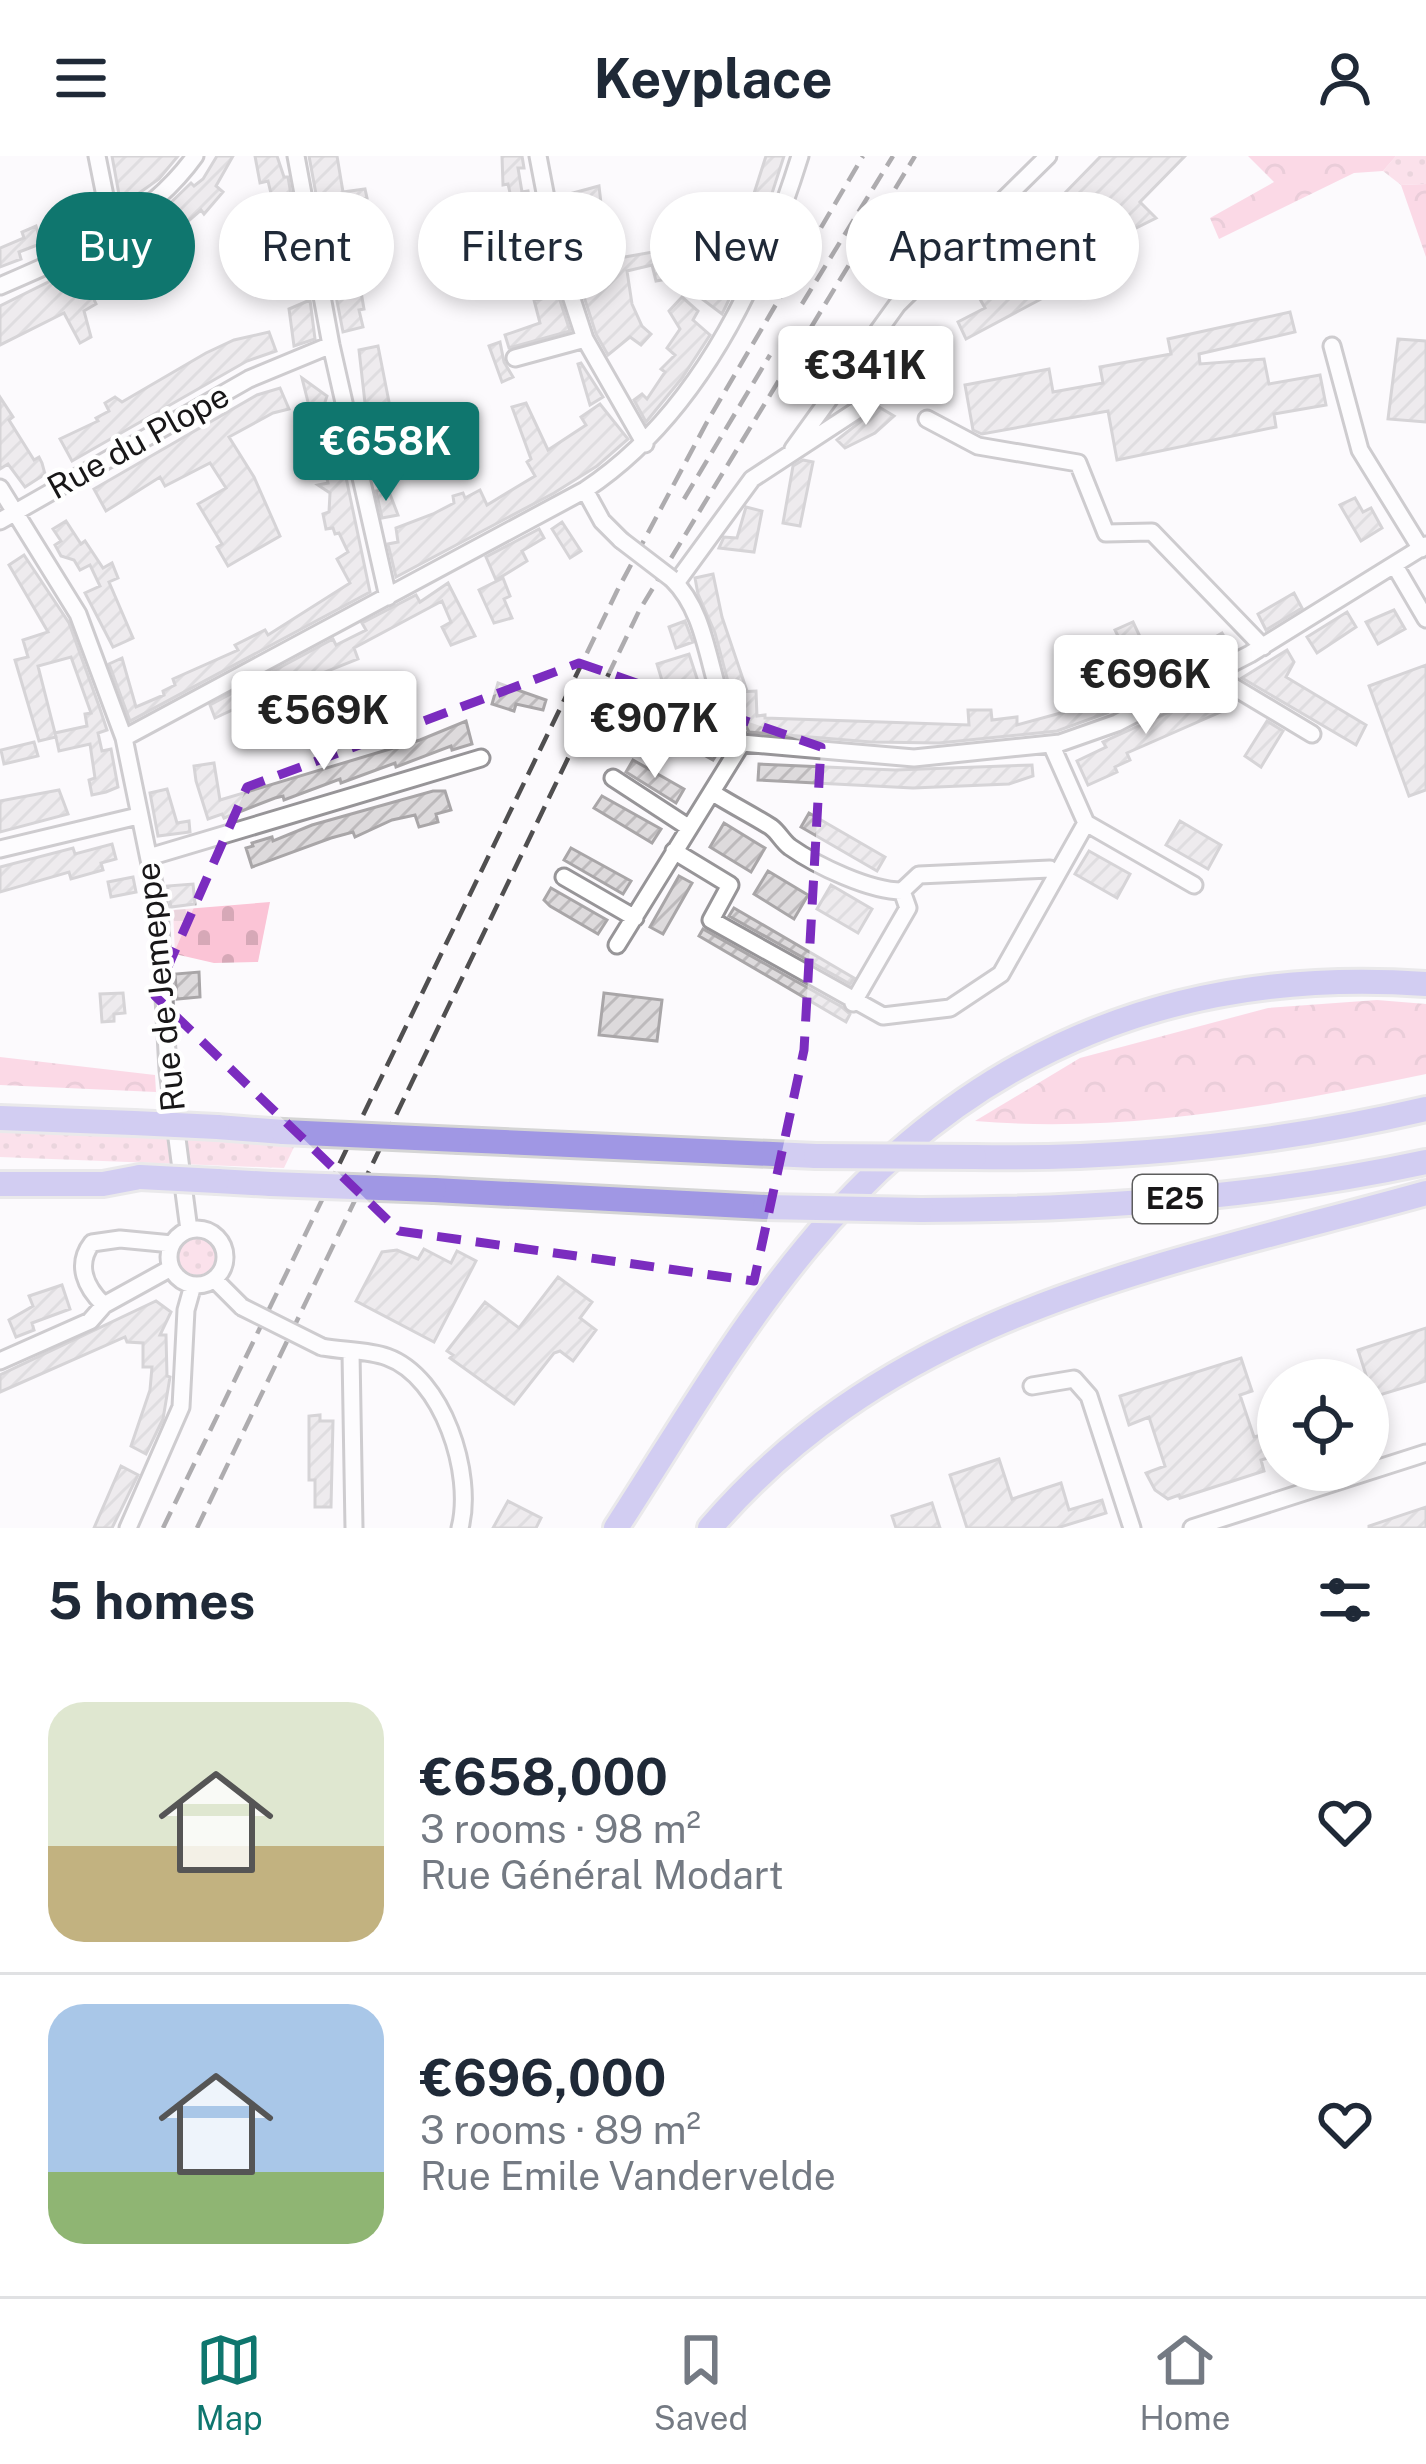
<!DOCTYPE html>
<html lang="en">
<head>
<meta charset="utf-8">
<style>
  body { margin:0; font-family:"Public Sans",sans-serif; background:#f6f6f7; color:#1f2937; height:100vh; display:flex; flex-direction:column; font-size:45px; white-space:nowrap }
  * { box-sizing:border-box; margin:0 }
  p { font-size:39px; color:#747a83 }
  .icon { flex:none; width:66px; height:66px; fill:none; stroke:currentColor; stroke-width:2; stroke-linecap:round; stroke-linejoin:round }
  .map { position:relative; height:1372px; overflow:hidden }
  .sheet { display:flex; flex-direction:column; background:#fff; flex:1 }
  .sheet>* { flex:none }
  .top-card { position:absolute; left:36px; top:36px; width:1356px; height:108px; display:flex; gap:24px }
  .fabs { position:absolute; left:1257px; top:1203px; display:grid; gap:24px }
  .fabs a { display:grid; place-items:center; width:132px; height:132px; border-radius:50%; background:#fff; box-shadow:0 6px 18px #0003; font-size:60px }
  .price { position:absolute; translate:-50% -102px; padding:0 27px; border-radius:12px; background:#fff; color:#222; font-size:39px; line-height:78px; filter:drop-shadow(0 3px 6px #0008) }
  .price::after { content:''; position:absolute; left:50%; top:72px; width:36px; height:27px; margin-left:-18px; background:inherit; clip-path:polygon(0 0,100% 0,50% 100%) }
  .price.on { background:#0f766e; color:#fff }
  ul { padding:0; list-style:none }
  li { display:flex; align-items:center; gap:36px; height:300px; padding:0 48px }
  li+li { border-top:3px solid #e0e1e3 }
  li span { display:grid; place-items:center; flex:none; width:336px; height:240px; border-radius:36px; color:#555 }
  li>.icon { margin-inline-start:auto }
  span .icon { width:144px; height:144px; fill:#fffc; stroke-width:1 }
  li b { font-size:51px }
  h2 { display:flex; justify-content:space-between; align-items:center; height:144px; padding:0 48px; font-size:51px }
  .chip { padding:0 42px; border-radius:54px; background:#fff; box-shadow:0 6px 18px #0003; font-size:42px; line-height:108px }
  .chip.on { background:#0f766e; color:#fff }
  header { display:flex; justify-content:space-between; align-items:center; height:156px; padding:0 48px; background:#fff; font-size:54px; font-weight:700 }
  .tab-bar { display:flex; justify-content:space-around; align-items:center; height:168px; border-top:3px solid #e0e1e3; background:#fff; font-size:33px; color:#747a83 }
  .tab-bar a { display:grid; justify-items:center; gap:6px }
  .tab-bar .on { color:#0f766e }
  .map>svg:first-child { display:block }
  .grass { fill:url(#grass-dots) }
  .forest { fill:url(#forest-crowns) }
  .cemetery { fill:url(#cemetery-stones) }
  .building { fill:url(#building-hatch); stroke:#a9a6a8; stroke-width:3 }
  .lines { fill:none; stroke-linecap:round; stroke-linejoin:round }
  .minor-casing { stroke:#979598; stroke-width:21 }
  .highway-casing { stroke:#d5d5d5; stroke-width:30 }
  .minor { stroke:#fff; stroke-width:15 }
  .highway { stroke:#a097e4; stroke-width:24 }
  .rail { stroke:#504f50; stroke-width:4.5; stroke-dasharray:18 9; stroke-linecap:butt }
  .minor-bridge-casing { stroke:#979598; stroke-width:21; stroke-linecap:butt }
  .highway-bridge-casing { stroke:#d5d5d5; stroke-width:30; stroke-linecap:butt }
  .minor-bridge { stroke:#fff; stroke-width:15 }
  .highway-bridge { stroke:#a097e4; stroke-width:24 }
  .marked { fill:none; stroke:#7b2cbf; stroke-width:9; stroke-dasharray:24 15; stroke-linejoin:round }
  .labels { text-anchor:middle; stroke-width:9; stroke-linejoin:round; paint-order:stroke }
  .shield { fill:#fff; stroke:#5d5d5d; stroke-width:3 }
  .shield-label { font-size:30px; font-weight:bold; fill:#181718 }
  .street-label { font-size:33px; fill:#181718; stroke:#fff }
</style>
</head>
<body>
<header><svg class="icon" aria-label="menu" viewBox="0 0 24 24"><path d="M4 6h16M4 12h16M4 18h16"/></svg>Keyplace<svg class="icon" aria-label="person" viewBox="0 0 24 24"><circle cx="12" cy="8" r="4"/><path d="M4 21q1-7 8-7t8 7"/></svg></header>
<div class="map">
<svg width="1426" height="1372" viewBox="0 0 1426 1372">
  <defs>
    <pattern id="grass-dots" width="8" height="8" patternUnits="userSpaceOnUse" patternTransform="scale(3)"><rect width="8" height="8" fill="#fbc4d6"/><path d="M2 2h.1M6 6h.1" fill="none" stroke="#d6a8b7" stroke-width="1.8" stroke-linecap="round"/></pattern>
    <pattern id="forest-crowns" width="20" height="18" patternUnits="userSpaceOnUse" patternTransform="scale(3)"><rect width="20" height="18" fill="#fab2cb"/><path d="M2 6a3 3 0 1 1 6 0M12 15a3 3 0 1 1 6 0" fill="none" stroke="#d698ae"/></pattern>
    <pattern id="cemetery-stones" width="16" height="16" patternUnits="userSpaceOnUse" patternTransform="scale(3)"><rect width="16" height="16" fill="#fbc4d6"/><path d="M2 7V4a2 2 0 0 1 4 0v3zM10 15v-3a2 2 0 0 1 4 0v3z" fill="#d6a8b7"/></pattern>
    <pattern id="building-hatch" width="6" height="6" patternUnits="userSpaceOnUse" patternTransform="scale(3)"><rect width="6" height="6" fill="#dddadc"/><path d="M-1 1l2-2M0 6l6-6M5 7l2-2" fill="none" stroke="#bdbabc"/></pattern>
  </defs>
  <rect width="100%" height="100%" fill="#fcfafd"/>
  <path class="grass" d="M1396,0H1426V28L1401,29L1383,15Z
    M0,974L295,989L284,1012L0,1001Z
    M178 1100a19 19 0 1 1 38 0a19 19 0 1 1-38 0Z"/>
  <path class="forest" d="M1248,0H1396L1383,15L1354,17L1219,83L1210,62L1274,26Z
    M1426,28V101L1401,29Z
    M1377,844L1426,848V918C1279,949 1126,978 975,965L1080,902L1268,852Z
    M0,901L155,919L156,936L0,929Z"/>
  <path class="cemetery" d="M270,746L258,806L214,807L175,798L173,754Z"/>
  <path class="building" d="M112,0H178L159,23L132,42L120,44Z
    M217,0H233L216,30L223,36L204,58L201,54L179,73L182,76L174,82L176,85L144,113L125,122L120,112L102,123L107,132L92,139L96,148L84,155L91,181L80,187L64,157L0,189V150L127,87L141,85L152,65L191,27L194,30L203,23Z
    M255,0H277L284,21H288L300,91L283,95L278,60L253,64L251,53L274,50L268,25L260,27Z
    M309,0H337L343,36L365,33L367,42L344,47L348,71L323,76Z
    M502,0H522L524,12H518L522,36L528,35L540,96L544,95L570,175L509,192L505,179L540,167L534,144L541,143L534,109L528,110L526,97L518,99L513,50L508,28L503,29Z
    M766,0H784L755,90L722,158L698,140L701,126L716,98L721,100L728,75L741,78Z
    M1101,0H1185L1140,46L1156,62L1084,98L1057,72L1075,53L1062,40Z
    M599,30L602,56L596,57L607,97L617,96L619,102L670,93L673,122L656,125L652,109L627,115L632,148L642,170L651,178L641,189L630,181L608,199L596,178L568,91L560,53L562,40Z
    M77,40L88,55L74,65L63,50Z
    M1002,62L1023,82L986,119L966,98Z
    M76,64L80,73L70,77L72,82L60,87L58,81L19,96L21,103L0,111V92L24,82L22,76L36,70L38,77Z
    M358,98L363,122L359,124L364,153L359,154L363,171L343,176L329,104Z
    M304,109L309,135H283L279,115Z
    M1044,109L1058,134L966,183L958,166L985,152L980,143Z
    M682,141L698,155L693,164L710,179L682,222L646,266L634,244L642,238L647,243L665,216L661,213L675,199L667,192L680,173L669,155Z
    M310,144L315,183L294,190L289,153Z
    M1290,156L1295,176L1199,198L1200,208L1264,203L1269,228L1320,219L1326,249L1274,258L1276,271L1117,304L1108,255L982,278L973,274L965,229L1049,213L1053,236L1103,227L1100,211L1171,198L1168,183Z
    M269,176L276,195L247,205L72,305L60,283L98,265L96,262L109,255L105,247L115,241L122,246L206,197L234,184Z
    M1398,183L1426,185V266L1388,263Z
    M500,186L504,206L513,221L502,226L489,190Z
    M378,190L390,251L366,256L359,194Z
    M581,207L603,241L590,249L578,208Z
    M302,222L327,240L325,246L329,265L334,264L370,436L130,565L109,508L122,502L136,551L164,539L163,535L175,529L173,523L238,494L235,489L265,474L268,479L350,427L337,403L348,396L339,377L335,378L333,372L326,373L323,358L329,356L330,337L318,329L328,327L314,267L327,264L309,250Z
    M280,232L289,253L273,257L229,281L254,321L280,380L228,410L217,391L222,388L198,348L226,332L210,307L165,330L160,321L106,355L94,333L257,239Z
    M0,241L13,261L9,264L34,304L39,301L42,307L45,318L25,331L8,308L0,313Z
    M526,247L548,294L586,269L581,261L600,248L628,283L597,310L554,337L396,421L388,388L398,386L396,372L433,358L454,347L453,340L463,337L465,342L480,334L487,349L535,320L527,306L531,303L512,251Z
    M879,251L894,260L875,277L845,292L837,284Z
    M393,273L397,293L379,297L373,276Z
    M803,304L813,306L800,370L783,367L793,310Z
    M388,333L398,359L382,362L376,335Z
    M1355,342L1363,356L1371,352L1382,372L1361,385L1340,349Z
    M746,351L762,355L754,396L719,392L724,381L737,382Z
    M66,365L81,388L85,385L103,412L112,407L118,422L109,426L133,482L113,491L85,437L100,430L90,409L80,414L74,404L61,400L55,389L61,385L53,373Z
    M562,366L581,395L570,402L552,373Z
    M539,373L544,382L522,395L527,405L496,424L486,401Z
    M24,399L69,467L99,550L107,574L98,577L102,595L111,593L118,631L106,636L92,639L89,624L95,622L90,588L59,595L55,577L87,570L85,558L91,557L71,501L38,510L56,581L39,585L15,504L28,501L23,484L48,476L9,409Z
    M713,418L722,461L747,535L731,537L715,477L698,438L695,422Z
    M503,422L510,440L504,443L512,462L494,467L479,434Z
    M448,427L475,480L451,489L442,471L451,466L442,445L354,492L358,503L310,522L315,533L300,541L292,526L215,562L210,549L333,483L336,489L366,474L362,467L416,439L420,446Z
    M1294,437L1302,452L1266,474L1258,458Z
    M1394,454L1405,473L1378,488L1366,466Z
    M1347,456L1356,471L1317,497L1307,481Z
    M685,465L693,486L676,492L669,471Z
    M1133,466L1142,485L1150,482L1160,505L1131,519L1138,535L1104,551L1107,557L1057,575L939,587L871,586L749,576L739,557L737,536L756,535L757,560L765,559V562L969,569L968,554H991L992,564L1017,561V569L1068,555L1112,532L1095,490L1118,480L1115,474Z
    M1222,477L1231,493L1174,523L1162,503L1185,489L1189,496Z
    M1287,494L1294,506L1286,521L1366,569L1356,589L1242,522Z
    M689,498L720,593L713,604L695,594L698,590L689,568L692,567L679,526L664,531L657,508Z
    M1426,509V634L1409,640L1369,530Z
    M498,527L546,544L543,554L516,548L514,555L492,548Z
    M1216,535L1225,554L1127,597L1130,604L1115,611L1117,616L1088,629L1077,605L1106,591L1103,586Z
    M466,565L472,588L452,594L451,590L396,611L395,607L341,627L340,623L284,644L283,640L275,642L224,662L222,658L208,663L196,625L194,610L214,607L220,644L420,584Z
    M1267,565L1283,575L1261,611L1245,600Z
    M34,586L38,600L4,608L1,594Z
    M633,604L684,633L676,647L626,616Z
    M759,608L895,614L1032,609L1033,620L1009,628L913,632L758,624Z
    M167,633L177,667L189,665L190,676L158,680L150,637Z
    M59,634L68,658L0,676V645Z
    M433,635H445L451,654L436,658L438,666L419,671L415,659L392,664L355,681L353,676L331,682L252,711L246,692L253,690L252,687L272,681L273,685L312,669Z
    M602,640L661,673L652,687L594,652Z
    M809,657L885,701L877,715L801,671Z
    M1180,665L1221,689L1208,713L1166,689Z
    M724,667L765,692L751,716L710,691Z
    M112,688L116,703L101,707L103,714L71,723L69,716L0,736V711L73,692L75,698Z
    M571,692L631,725L623,738L564,704Z
    M1089,695L1130,718L1117,742L1075,718Z
    M768,715L808,739L794,763L754,738Z
    M679,720L692,727L663,778L650,771Z
    M133,721L136,736L111,741L108,726Z
    M193,728L195,748L171,751L167,730Z
    M831,729L872,753L858,777L817,753Z
    M551,732L607,764L598,778L550,750L544,744Z
    M734,752L854,822L850,828L729,760Z
    M703,773L842,851L850,858L846,866L699,780Z
    M199,816L200,841L177,843L175,818Z
    M123,837L125,857L114,858V865L102,866L100,838Z
    M604,837L662,844L657,885L599,879Z
    M424,1093L451,1107L457,1095L476,1105L434,1186L356,1145L382,1096L397,1094L418,1103Z
    M558,1121L592,1146L580,1162L596,1174L573,1205L560,1195L554,1197L514,1248L450,1202L453,1199L447,1195L485,1146L519,1172Z
    M62,1129L70,1153L32,1167L34,1174L16,1181L9,1164L33,1150L29,1140Z
    M156,1145L171,1156L160,1179H166L167,1220L170,1221L163,1263L146,1298L131,1290L150,1234L152,1211H143V1187L127,1186L125,1181L0,1236V1219Z
    M1426,1172V1225L1373,1241L1358,1194Z
    M1241,1202L1252,1235L1240,1239L1254,1281L1261,1279L1268,1302L1261,1304L1264,1315L1180,1342L1179,1339L1168,1343L1155,1334L1146,1317L1165,1310L1149,1261L1129,1269L1120,1240Z
    M320,1259V1265H333L331,1351H315V1324H309V1260Z
    M999,1303L1012,1343L1061,1327L1069,1354L1102,1344L1106,1357L1057,1372H967L950,1319Z
    M121,1310L138,1319L112,1372H94Z
    M508,1345L541,1362L536,1372H493Z
    M932,1347L940,1372H896L892,1360Z
    M1426,1351V1372H1369V1370Z"/>
  <g class="lines">
    <g class="minor-casing">
      <path id="minor" d="M97,0L112,75
        M296,0L331,189L388,441
        M538,0L556,94L585,183L645,288
        M0,130C72,99 148,66 195,0
        M1332,190L1360,294L1421,393
        M515,202L585,183
        M927,263L978,290L1078,307L1106,377L1152,376L1263,491
        M793,293L897,149L1048,0
        M0,332L78,458L124,582L159,752L168,914L189,1074
        M585,334L602,365L621,384
        M0,365L249,223L331,189
        M1395,410L1426,463
        M672,423C715,465 706,539 742,587L914,602L1060,587L1117,567L1250,498L1426,389
        M676,427L752,323L868,247
        M1212,518L1312,578
        M124,582L585,334C697,260 761,126 800,0
        M613,622L688,671
        M713,637C732,649 752,659 771,671C779,677 782,685 790,691C817,710 870,735 902,735L919,719L1050,713L1057,718
        M1086,667L1194,729
        M0,693L138,660
        M674,695L730,729L711,764L883,860L950,852L1001,818L1086,667L1051,588
        M149,701L481,602
        M564,721L635,762
        M617,789L742,587
        M853,847L908,752L902,735
        M169 1101a28 28 0 1 1 56 0a28 28 0 1 1-56 0Z
        M214,1123L242,1151
        M104,1149C86,1132 75,1109 92,1087L120,1083L172,1088
        M322,1191C343,1195 368,1194 387,1201C443,1221 474,1318 460,1372
        M351,1197L354,1372
        M0,1205L90,1165L104,1149L171,1112
        M1032,1230L1074,1223L1089,1240L1132,1372
        M128,1372L181,1251L186,1154L193,1129
        M1192,1372L1426,1297"/>
    </g>
    <g class="highway-casing">
      <path id="highway" d="M0,962L134,967
        M217,971L283,976
        M459,984L816,1000
        M974,1001C1125,1004 1280,987 1426,953
        M217,1025L271,1028
        M0,1028H103L140,1021
        M434,1034L765,1051
        M921,1054C1090,1054 1260,1042 1426,1006
        M616,1372C677,1278 734,1179 806,1092C967,896 1174,810 1426,828
        M710,1372C897,1154 1164,1110 1426,1037"/>
    </g>
    <use href="#minor" class="minor"/>
    <use href="#highway" class="highway"/>
    <path class="rail" d="M802,148L893,0
      M684,343L770,199
      M163,1372L617,435L707,266L863,0
      M197,1372L639,455L915,0"/>
    <g class="minor-bridge-casing">
      <path id="minor-bridge" d="M621,384L672,423
        M242,1151L322,1191"/>
    </g>
    <g class="highway-bridge-casing">
      <path id="highway-bridge" d="M134,967L217,971
        M283,976L459,984
        M816,1000L974,1001
        M140,1021L217,1025
        M271,1028L434,1034
        M765,1051L921,1054"/>
    </g>
    <use href="#minor-bridge" class="minor-bridge"/>
    <use href="#highway-bridge" class="highway-bridge"/>
  </g>
  <path d="M0 0H1426V1372H0ZM579,507L821,591L804,894L754,1125L399,1075L155,840L247,631Z" fill="#fcfafd" fill-opacity=".55" fill-rule="evenodd"/>
  <path class="marked" d="M579,507L821,591L804,894L754,1125L399,1075L155,840L247,631Z"/>
  <g class="labels">
    <rect class="shield" x="1133" y="1019" width="84" height="48" rx="9"/>
    <g class="shield-label">
      <text x="1175" y="1053">E25</text>
    </g>
    <g class="street-label">
      <text transform="translate(138 285) rotate(-29)" y="12">Rue du Plope</text>
      <text transform="translate(160 831) rotate(-96)" y="12">Rue de Jemeppe</text>
    </g>
  </g>
</svg>
<div class="fabs">
<a><svg class="icon" aria-label="locate" viewBox="0 0 24 24"><circle cx="12" cy="12" r="6"/><path d="M12 2v4M12 18v4M2 12h4M18 12h4"/></svg></a>
</div>
<b class="price" style="left:866px;top:272px">€341K</b>
<b class="price on" style="left:386px;top:348px">€658K</b>
<b class="price" style="left:1146px;top:581px">€696K</b>
<b class="price" style="left:324px;top:617px">€569K</b>
<b class="price" style="left:655px;top:625px">€907K</b>
<div class="top-card">
<a class="chip on">Buy</a>
<a class="chip">Rent</a>
<a class="chip">Filters</a>
<a class="chip">New</a>
<a class="chip">Apartment</a>
</div>
</div>
<section class="sheet">
<h2>5 homes<svg class="icon" aria-label="filters" viewBox="0 0 24 24"><path d="M4 7h16M4 17h16"/><circle cx="9" cy="7" r="2"/><circle cx="15" cy="17" r="2"/></svg></h2>
<ul>
<li><span style="background:linear-gradient(#dfe7d0 60%,#c2b280 0)"><svg class="icon" aria-label="home" viewBox="0 0 24 24"><path d="M3 11l9-7 9 7M6 9v11h12V9"/></svg></span><div><b>€658,000</b><p>3 rooms · 98 m²</p><p>Rue Général Modart</p></div><svg class="icon" aria-label="heart" viewBox="0 0 24 24"><path d="M12 20l-8-8c-3-5 5-10 8-4 3-6 11-1 8 4z"/></svg></li>
<li><span style="background:linear-gradient(#a9c7e8 70%,#8fb573 0)"><svg class="icon" aria-label="home" viewBox="0 0 24 24"><path d="M3 11l9-7 9 7M6 9v11h12V9"/></svg></span><div><b>€696,000</b><p>3 rooms · 89 m²</p><p>Rue Emile Vandervelde</p></div><svg class="icon" aria-label="heart" viewBox="0 0 24 24"><path d="M12 20l-8-8c-3-5 5-10 8-4 3-6 11-1 8 4z"/></svg></li>
</ul>
</section>
<nav class="tab-bar">
<a class="on"><svg class="icon" aria-label="map" viewBox="0 0 24 24"><path d="M3 6l6-2 6 2 6-2v14l-6 2-6-2-6 2zM9 4v14M15 6v14"/></svg>Map</a>
<a><svg class="icon" aria-label="saved" viewBox="0 0 24 24"><path d="M7 4h10v16l-5-4-5 4z"/></svg>Saved</a>
<a><svg class="icon" aria-label="home" viewBox="0 0 24 24"><path d="M3 11l9-7 9 7M6 9v11h12V9"/></svg>Home</a>
</nav>
</body>
</html>
